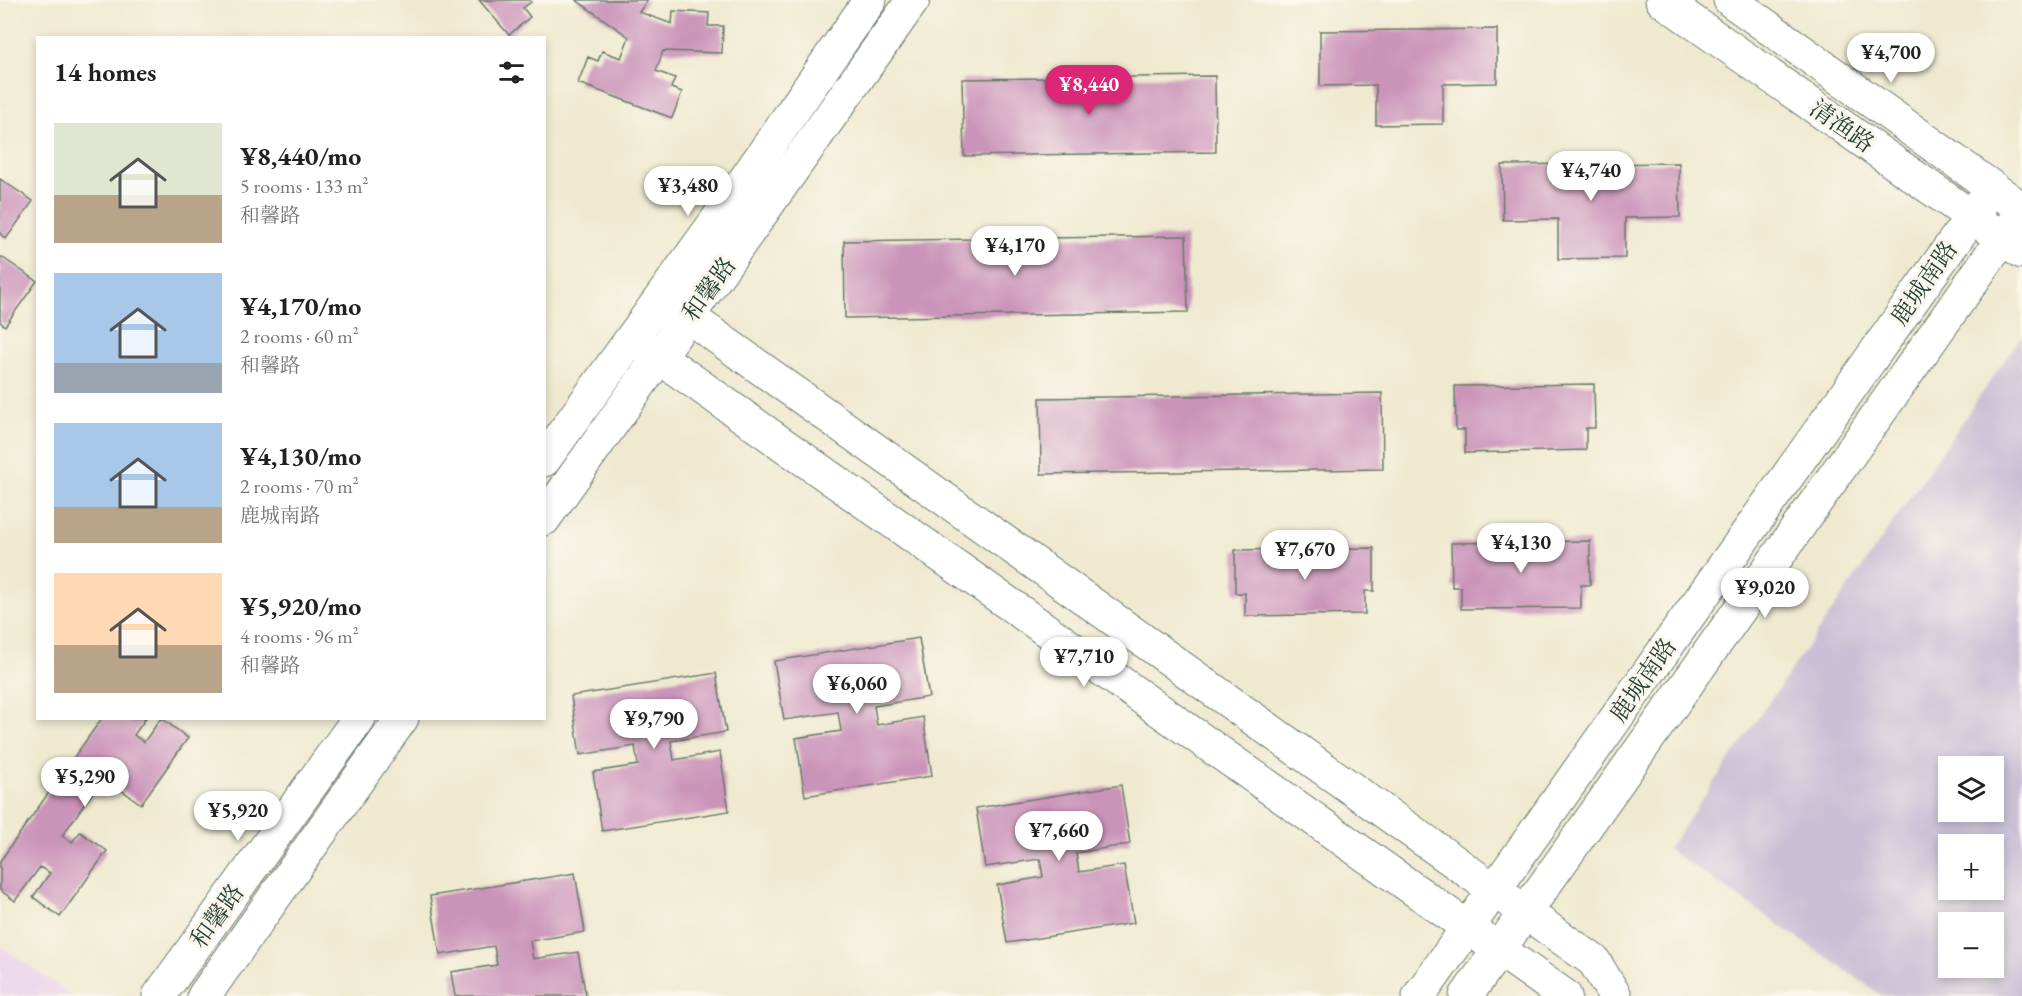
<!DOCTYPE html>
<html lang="en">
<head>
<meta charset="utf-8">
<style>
  body { margin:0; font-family:"EB Garamond","Noto Serif SC",serif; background:#f6f6f6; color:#202124; height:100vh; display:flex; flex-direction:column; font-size:22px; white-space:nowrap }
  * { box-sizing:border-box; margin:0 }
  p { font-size:20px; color:#757577 }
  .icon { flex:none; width:33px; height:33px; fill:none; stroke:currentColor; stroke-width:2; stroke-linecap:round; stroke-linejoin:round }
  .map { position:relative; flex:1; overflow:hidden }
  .drawer { position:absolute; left:36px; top:36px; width:510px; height:684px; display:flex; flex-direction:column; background:#fff; border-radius:0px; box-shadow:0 3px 9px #0003 }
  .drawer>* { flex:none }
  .fabs { position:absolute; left:1938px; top:756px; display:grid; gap:12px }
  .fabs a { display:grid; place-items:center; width:66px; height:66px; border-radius:0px; background:#fff; box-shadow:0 3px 9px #0003; font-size:30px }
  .price { position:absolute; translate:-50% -51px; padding:0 14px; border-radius:21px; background:#fff; color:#222; font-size:20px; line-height:39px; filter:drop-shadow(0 2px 3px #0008) }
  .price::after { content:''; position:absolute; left:50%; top:36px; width:18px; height:14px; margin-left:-9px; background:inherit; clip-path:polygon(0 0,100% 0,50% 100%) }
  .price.active { background:#db2777; color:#fff }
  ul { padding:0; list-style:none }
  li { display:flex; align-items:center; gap:18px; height:150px; padding:0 18px }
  li span { display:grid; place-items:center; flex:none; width:168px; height:120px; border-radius:0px; color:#555 }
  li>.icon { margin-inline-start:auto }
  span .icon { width:72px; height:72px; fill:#fffc; stroke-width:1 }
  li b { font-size:26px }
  h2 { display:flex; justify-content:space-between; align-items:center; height:72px; padding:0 18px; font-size:26px }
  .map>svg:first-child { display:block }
  .built { fill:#ead1ec }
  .industrial { fill:#cabfd6; fill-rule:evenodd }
  .building { fill:#ca93b9 }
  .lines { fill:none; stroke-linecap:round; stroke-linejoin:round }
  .minor-casing { stroke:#68796a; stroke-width:35 }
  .tertiary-casing { stroke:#68796a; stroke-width:35 }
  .minor { stroke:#fff; stroke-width:33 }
  .tertiary { stroke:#fff; stroke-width:33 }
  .labels { text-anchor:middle; stroke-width:6; stroke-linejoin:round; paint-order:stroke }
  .street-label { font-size:24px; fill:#1f3d34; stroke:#fbf7ec }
</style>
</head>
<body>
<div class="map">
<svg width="2022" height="996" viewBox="0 0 2022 996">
  <rect width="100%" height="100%" fill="#fbf7ec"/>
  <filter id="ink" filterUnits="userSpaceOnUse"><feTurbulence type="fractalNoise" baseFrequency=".0167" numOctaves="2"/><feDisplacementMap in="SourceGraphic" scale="12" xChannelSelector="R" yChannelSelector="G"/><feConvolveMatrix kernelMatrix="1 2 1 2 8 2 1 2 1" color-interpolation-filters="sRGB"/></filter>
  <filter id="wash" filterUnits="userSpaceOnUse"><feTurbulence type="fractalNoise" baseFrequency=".008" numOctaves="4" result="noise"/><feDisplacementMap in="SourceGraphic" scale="24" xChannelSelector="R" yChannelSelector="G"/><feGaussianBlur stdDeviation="1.35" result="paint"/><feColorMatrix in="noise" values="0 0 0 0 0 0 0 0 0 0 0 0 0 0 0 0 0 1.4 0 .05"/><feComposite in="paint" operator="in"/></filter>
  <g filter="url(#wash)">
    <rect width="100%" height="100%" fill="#efe9cf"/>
    <path class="built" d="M0,946L73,996H0Z"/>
    <path class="industrial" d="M2022,335V996H1883L1668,849ZM1948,766H1994V812H1948ZM1948,844H1994V890H1948ZM1948,922H1994V968H1948Z"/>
    <g id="blocks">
      <path class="building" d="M479,0H529L531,2L523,8L530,17L509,35Z
        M576,0H648L639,12L672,24L673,11L709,13L708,26H723L722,53L663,51L656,71L675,78L671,88L682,92L672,118L578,83L588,57L598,61L602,51L621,58L629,37Z
        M1497,29V83L1443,84V124L1376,125V85L1320,86V31Z
        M1215,76L1216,152L964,156L962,79Z
        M1679,163L1680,217L1625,218V258L1558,259V219L1503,220L1502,165Z
        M0,179L33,201L6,239L0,234Z
        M1186,236L1188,312L845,318L844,241Z
        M0,256L37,281L5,326L0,322Z
        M1594,384L1595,428H1586V450L1465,453V430H1456L1455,386Z
        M1382,393L1383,469L1041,474L1040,398Z
        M1590,541V585H1581V608L1461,609V587H1452L1451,543Z
        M1374,548V591H1365V614L1245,616V593H1235V550Z
        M919,638L929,697L874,706L877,725L923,717L932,776L805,796L796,738L841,731L838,712L784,720L774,661Z
        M716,673L726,732L671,741L674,760L720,752L729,811L602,831L593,772L638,765L635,746L580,755L571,696Z
        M102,718H146L134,735L144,742L161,718L188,738L141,804L113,784L121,773L111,766L62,836L72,842L80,832L107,851L60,917L33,897L50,873L40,867L15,901L0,890V861Z
        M1121,785L1130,844L1076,853L1079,872L1124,865L1134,923L1007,943L997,885L1043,877L1040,859L985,867L976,808Z
        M575,873L585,932L530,941L533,959L578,952L586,996H455L451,972L497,965L494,946L440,955L430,896Z"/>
    </g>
  </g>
  <g filter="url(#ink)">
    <use href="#blocks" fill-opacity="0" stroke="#68796a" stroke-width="1.5"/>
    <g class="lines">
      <g class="minor-casing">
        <path id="minor" d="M662,298L1594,961L1615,996
          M632,338L1565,996
          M544,460L722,213L870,0
          M544,519L913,0
          M159,996L359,718
          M204,996L402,718"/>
      </g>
      <g class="tertiary-casing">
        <path id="tertiary" d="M1662,0L2022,252
          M1730,0L2011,201
          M1419,996L1992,188
          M1466,996L2022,211"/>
      </g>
      <use href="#minor" class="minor"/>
      <use href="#tertiary" class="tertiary"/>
    </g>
  </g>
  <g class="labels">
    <g class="street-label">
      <text transform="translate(1842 126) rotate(35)" y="8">清渔路</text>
      <text transform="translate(1924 283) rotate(-55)" y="8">鹿城南路</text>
      <text transform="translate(709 289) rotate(-54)" y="8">和馨路</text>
      <text transform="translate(1643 680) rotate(-55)" y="8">鹿城南路</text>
      <text transform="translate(217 916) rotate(-54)" y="8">和馨路</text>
    </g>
  </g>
</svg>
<div class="fabs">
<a><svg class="icon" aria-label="layers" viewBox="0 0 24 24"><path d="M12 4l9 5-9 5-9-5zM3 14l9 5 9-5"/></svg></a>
<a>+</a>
<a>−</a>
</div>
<b class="price" style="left:1891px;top:84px">¥4,700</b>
<b class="price active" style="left:1089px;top:116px">¥8,440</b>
<b class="price" style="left:1591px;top:202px">¥4,740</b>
<b class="price" style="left:688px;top:217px">¥3,480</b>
<b class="price" style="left:1015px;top:277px">¥4,170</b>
<b class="price" style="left:1521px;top:574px">¥4,130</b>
<b class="price" style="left:1305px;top:581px">¥7,670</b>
<b class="price" style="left:1765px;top:619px">¥9,020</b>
<b class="price" style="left:1084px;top:688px">¥7,710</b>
<b class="price" style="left:857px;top:715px">¥6,060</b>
<b class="price" style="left:654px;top:750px">¥9,790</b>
<b class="price" style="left:85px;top:808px">¥5,290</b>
<b class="price" style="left:238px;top:842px">¥5,920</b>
<b class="price" style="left:1059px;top:862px">¥7,660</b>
<section class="drawer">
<h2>14 homes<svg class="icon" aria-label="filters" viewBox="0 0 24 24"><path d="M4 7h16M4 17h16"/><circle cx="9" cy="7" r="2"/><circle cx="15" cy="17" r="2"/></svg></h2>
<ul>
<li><span style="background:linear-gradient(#dfe7d0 60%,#b9a48a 0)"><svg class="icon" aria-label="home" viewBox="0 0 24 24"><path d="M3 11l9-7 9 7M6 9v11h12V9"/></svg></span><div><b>¥8,440/mo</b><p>5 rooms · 133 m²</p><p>和馨路</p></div></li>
<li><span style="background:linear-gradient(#a9c7e8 75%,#9aa5b1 0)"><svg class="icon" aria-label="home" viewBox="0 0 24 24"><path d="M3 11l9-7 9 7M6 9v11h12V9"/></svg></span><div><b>¥4,170/mo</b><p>2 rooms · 60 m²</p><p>和馨路</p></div></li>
<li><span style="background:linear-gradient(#a9c7e8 70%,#b9a48a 0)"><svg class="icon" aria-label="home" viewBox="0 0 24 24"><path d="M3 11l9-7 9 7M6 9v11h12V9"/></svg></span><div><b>¥4,130/mo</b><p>2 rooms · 70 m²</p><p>鹿城南路</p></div></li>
<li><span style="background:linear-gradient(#ffd9b3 60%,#b9a48a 0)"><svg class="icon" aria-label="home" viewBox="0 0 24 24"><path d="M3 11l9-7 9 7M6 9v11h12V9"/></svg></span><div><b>¥5,920/mo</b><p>4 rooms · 96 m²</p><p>和馨路</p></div></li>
</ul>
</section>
</div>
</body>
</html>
